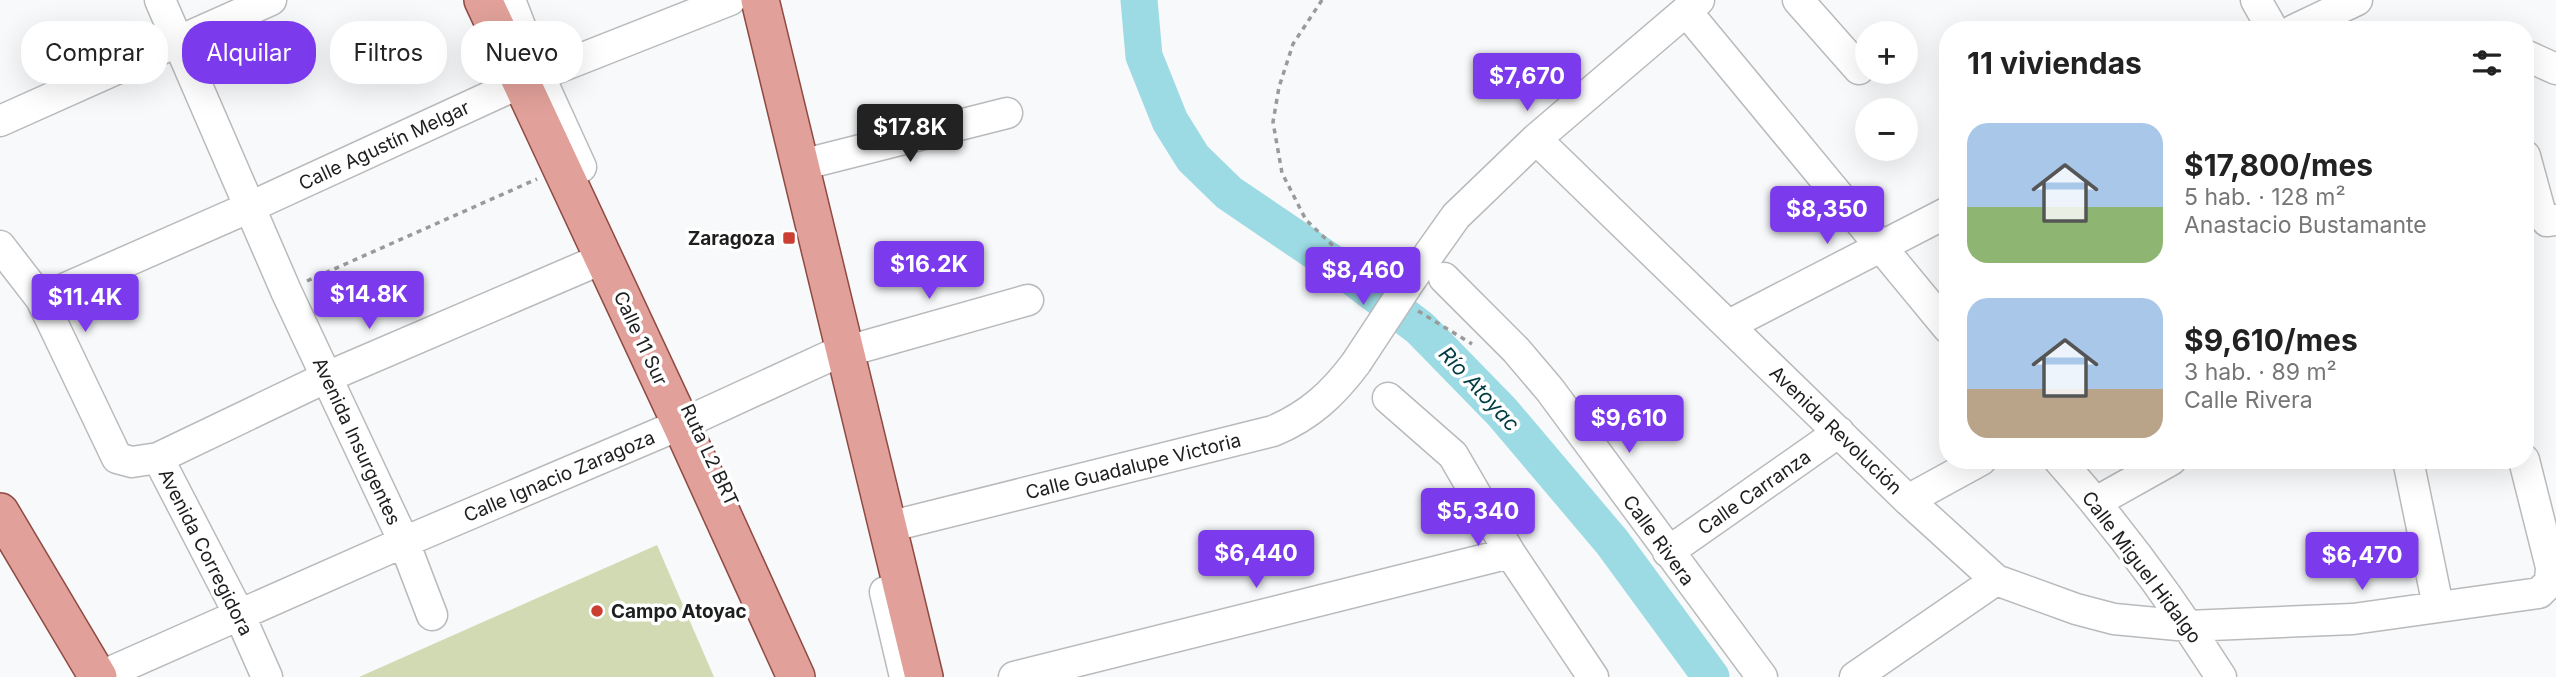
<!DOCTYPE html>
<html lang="es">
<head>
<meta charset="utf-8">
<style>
  body { margin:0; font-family:Inter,sans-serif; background:#f6f6f6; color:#222; height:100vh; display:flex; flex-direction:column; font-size:26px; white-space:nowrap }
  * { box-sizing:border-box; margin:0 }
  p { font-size:23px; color:#767676 }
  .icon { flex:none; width:38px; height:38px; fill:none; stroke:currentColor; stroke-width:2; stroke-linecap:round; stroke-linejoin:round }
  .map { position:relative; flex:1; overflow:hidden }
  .panel { position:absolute; left:1939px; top:21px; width:595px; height:448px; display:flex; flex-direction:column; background:#fff; border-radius:28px; box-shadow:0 7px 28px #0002 }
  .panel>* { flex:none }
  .hud { position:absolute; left:21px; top:21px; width:665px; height:63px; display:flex; gap:14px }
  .fabs { position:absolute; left:1855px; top:21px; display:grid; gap:14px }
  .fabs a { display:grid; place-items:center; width:63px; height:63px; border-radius:50%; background:#fff; box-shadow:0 7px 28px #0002; font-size:35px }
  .price { position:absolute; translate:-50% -60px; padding:0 16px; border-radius:7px; background:#7c3aed; color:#fff; font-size:23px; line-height:46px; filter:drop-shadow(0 2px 4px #0008) }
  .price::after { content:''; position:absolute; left:50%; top:42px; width:21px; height:16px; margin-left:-10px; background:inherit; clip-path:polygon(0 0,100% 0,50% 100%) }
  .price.on { background:#222; color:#fff }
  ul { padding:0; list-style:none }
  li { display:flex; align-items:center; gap:21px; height:175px; padding:0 28px }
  li span { display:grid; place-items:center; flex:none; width:196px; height:140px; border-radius:21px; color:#555 }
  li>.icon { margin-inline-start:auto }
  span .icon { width:84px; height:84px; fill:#fffc; stroke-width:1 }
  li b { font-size:30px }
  h2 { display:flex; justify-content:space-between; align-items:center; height:84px; padding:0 28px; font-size:30px }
  .tag { padding:0 24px; border-radius:28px; background:#fff; box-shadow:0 7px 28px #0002; font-size:24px; line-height:63px }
  .tag.on { background:#7c3aed; color:#fff }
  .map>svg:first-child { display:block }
  .green { fill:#d2dab4 }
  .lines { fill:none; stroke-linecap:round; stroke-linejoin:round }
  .river { stroke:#9ddbe4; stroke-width:37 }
  .minor-casing { stroke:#b9babc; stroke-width:33 }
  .major-casing { stroke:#8f4a43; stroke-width:40 }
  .path { stroke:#999a9a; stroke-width:3.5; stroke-dasharray:5 5; stroke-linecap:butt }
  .minor { stroke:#fff; stroke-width:30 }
  .major { stroke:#e1a19a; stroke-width:37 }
  .minor-bridge-casing { stroke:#b9babc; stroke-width:33; stroke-linecap:butt }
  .minor-bridge { stroke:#fff; stroke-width:30 }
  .poi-dot { fill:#cb3e32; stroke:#fff; stroke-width:2.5 }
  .labels { text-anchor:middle; stroke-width:7; stroke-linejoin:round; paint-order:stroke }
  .street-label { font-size:19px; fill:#1d1e1e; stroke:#fff }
  .poi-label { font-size:19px; font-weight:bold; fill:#1d1e1e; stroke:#fff; text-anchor:end }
  .water-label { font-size:21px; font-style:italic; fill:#003c42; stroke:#fff }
</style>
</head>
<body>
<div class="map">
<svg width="2556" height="677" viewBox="0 0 2556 677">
  <rect width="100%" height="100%" fill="#f8f9fa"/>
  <path class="green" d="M657,545L714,677H359Z"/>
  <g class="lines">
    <path class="river" d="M1139,0L1144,56L1170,121L1193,158L1229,193L1347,273L1420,328L1502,412L1612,542L1711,677"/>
    <g class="minor-casing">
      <path id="minor" d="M160,0L286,291L404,542L432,615
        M510,0L539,75L581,167
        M1798,0L1859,69
        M2256,0L2273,30
        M1686,11L1948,328
        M2294,30L2357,0
        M2525,55L2556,69
        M0,121L271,0
        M1536,139L1908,500L1996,580L2076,609L2114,619L2188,626L2353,619L2539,593L2550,582L2551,567L2524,460
        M2525,156L2540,211L2547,221L2556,220
        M801,165L1007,113
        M0,246L41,299L117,458L132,462L158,458L327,377L604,258
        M1412,278L1456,216L1536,139L1699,0
        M1444,278L1516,350L1550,390L1762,677
        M41,299L250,207L522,82L730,0
        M1729,325L1948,212
        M1388,398L1453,455L1510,553L1593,677
        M158,458L240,616L267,677
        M2059,460C2119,528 2173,601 2221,677
        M2408,460L2438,606
        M1908,500L1981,460
        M2096,502L2171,460
        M888,527L1273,431C1309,416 1333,394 1356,363
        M1668,552L1839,432
        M885,592L905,677
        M99,677L404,542L693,419L830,356L1028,300
        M1014,677L1510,553
        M1855,677L1996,580"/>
    </g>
    <g class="major-casing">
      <path id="major" d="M483,0L681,424L796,677
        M760,0L924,677
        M0,512L98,677"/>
    </g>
    <path class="path" d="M1322,0L1293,44L1279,87L1273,122L1282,173L1306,220L1367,278L1377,284
      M307,281L537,179
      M1418,311L1472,344"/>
    <use href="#minor" class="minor"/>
    <use href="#major" class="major"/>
    <g class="minor-bridge-casing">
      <path id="minor-bridge" d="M1356,363L1412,278"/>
    </g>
    <use href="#minor-bridge" class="minor-bridge"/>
  </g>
  <g class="poi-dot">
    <rect x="782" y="231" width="14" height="14" rx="3.5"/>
    <circle cx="597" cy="611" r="7"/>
  </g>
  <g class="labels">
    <g class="street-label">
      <text transform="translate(384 145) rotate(-25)" y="7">Calle Agustín Melgar</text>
      <text transform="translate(641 338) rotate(65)" y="7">Calle 11 Sur</text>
      <text transform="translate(1836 430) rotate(44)" y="7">Avenida Revolución</text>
      <text transform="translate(357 441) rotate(65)" y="7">Avenida Insurgentes</text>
      <text transform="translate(710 455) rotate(65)" y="7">Ruta L2 BRT</text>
      <text transform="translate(1133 466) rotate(-14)" y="7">Calle Guadalupe Victoria</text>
      <text transform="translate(559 476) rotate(-23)" y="7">Calle Ignacio Zaragoza</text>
      <text transform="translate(1754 492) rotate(-35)" y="7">Calle Carranza</text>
      <text transform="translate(1659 540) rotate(54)" y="7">Calle Rivera</text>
      <text transform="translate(206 552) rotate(63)" y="7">Avenida Corregidora</text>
      <text transform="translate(2142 567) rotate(53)" y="7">Calle Miguel Hidalgo</text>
    </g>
    <g class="poi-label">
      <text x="775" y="245">Zaragoza</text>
      <text x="611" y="618" text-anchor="start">Campo Atoyac</text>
    </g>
    <g class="water-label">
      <text transform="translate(1479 389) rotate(47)" y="7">Río Atoyac</text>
    </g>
  </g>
</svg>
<div class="fabs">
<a>+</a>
<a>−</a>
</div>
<b class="price" style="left:1527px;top:113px">$7,670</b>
<b class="price on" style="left:910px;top:164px">$17.8K</b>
<b class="price" style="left:1827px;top:246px">$8,350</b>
<b class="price" style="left:929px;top:301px">$16.2K</b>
<b class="price" style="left:1363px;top:307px">$8,460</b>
<b class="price" style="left:369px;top:331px">$14.8K</b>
<b class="price" style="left:85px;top:334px">$11.4K</b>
<b class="price" style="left:1629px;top:455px">$9,610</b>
<b class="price" style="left:1478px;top:548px">$5,340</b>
<b class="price" style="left:1256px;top:590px">$6,440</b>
<b class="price" style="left:2362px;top:592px">$6,470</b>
<div class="hud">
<a class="tag">Comprar</a>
<a class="tag on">Alquilar</a>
<a class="tag">Filtros</a>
<a class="tag">Nuevo</a>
</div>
<section class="panel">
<h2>11 viviendas<svg class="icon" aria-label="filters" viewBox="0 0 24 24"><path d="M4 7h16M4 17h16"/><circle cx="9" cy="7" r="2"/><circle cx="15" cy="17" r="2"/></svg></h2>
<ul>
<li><span style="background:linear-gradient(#a9c7e8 60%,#8fb573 0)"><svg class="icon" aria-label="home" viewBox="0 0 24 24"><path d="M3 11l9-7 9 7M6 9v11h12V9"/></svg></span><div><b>$17,800/mes</b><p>5 hab. · 128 m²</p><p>Anastacio Bustamante</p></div></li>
<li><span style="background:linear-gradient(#a9c7e8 65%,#b9a48a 0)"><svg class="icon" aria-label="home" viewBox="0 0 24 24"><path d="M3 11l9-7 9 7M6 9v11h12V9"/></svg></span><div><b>$9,610/mes</b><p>3 hab. · 89 m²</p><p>Calle Rivera</p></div></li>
</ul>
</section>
</div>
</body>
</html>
